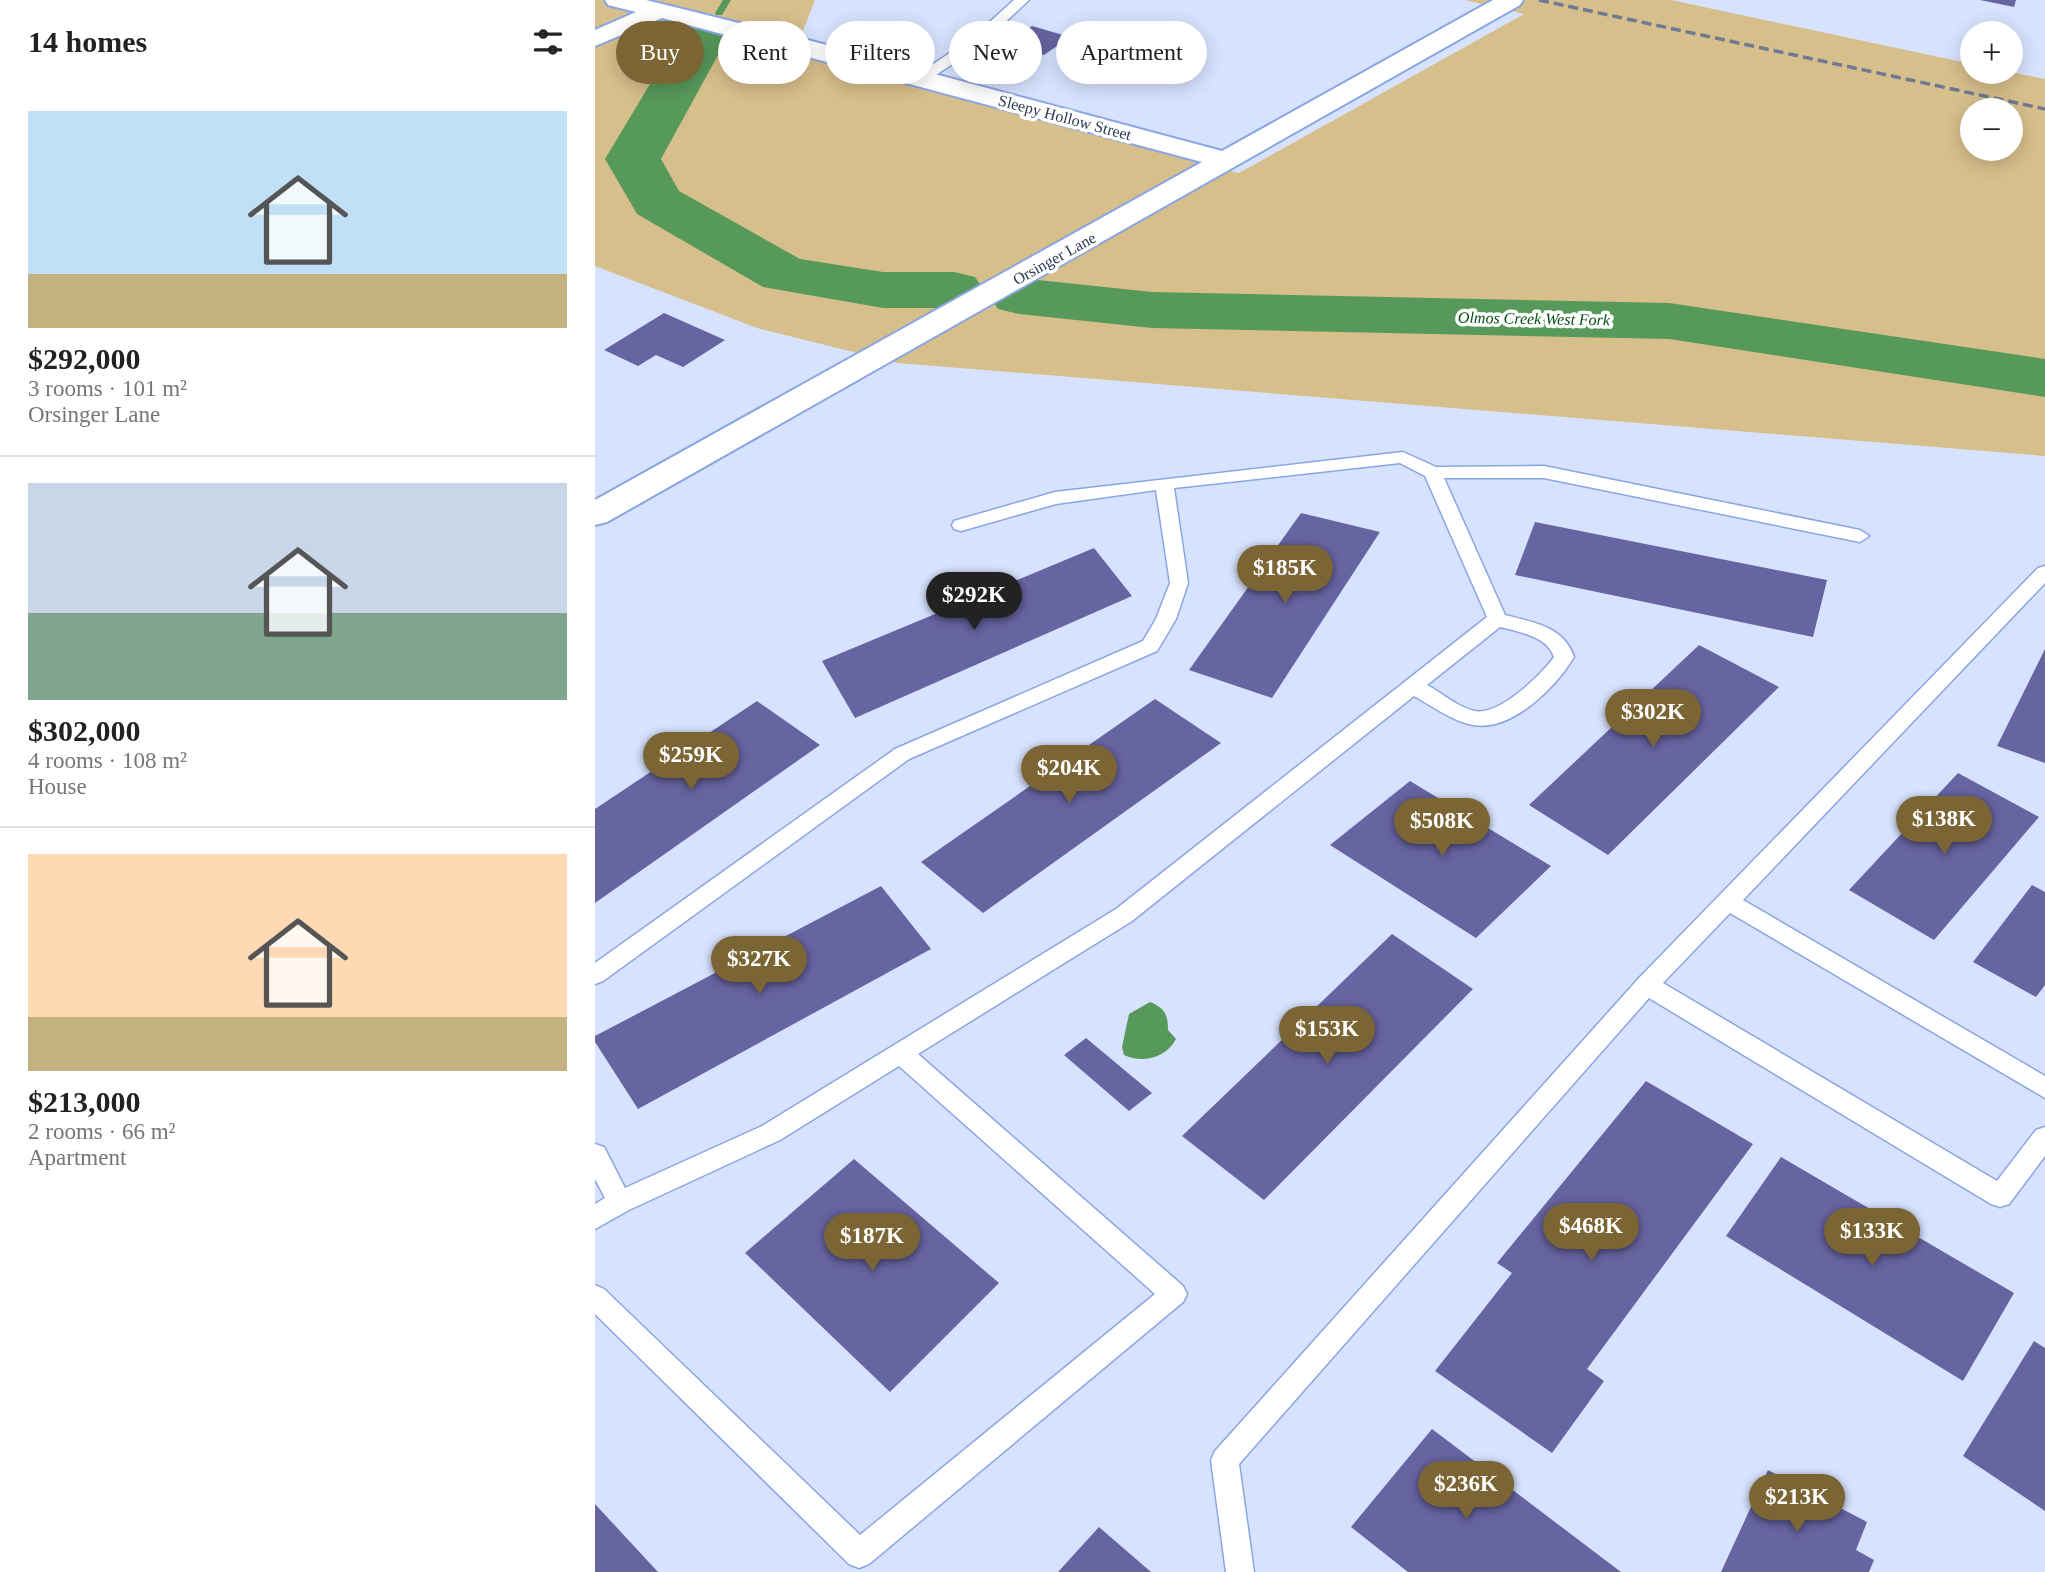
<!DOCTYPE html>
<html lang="en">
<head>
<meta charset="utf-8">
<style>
  body { margin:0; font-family:Georgia,serif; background:#f6f6f6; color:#222; height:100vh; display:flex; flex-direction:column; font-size:26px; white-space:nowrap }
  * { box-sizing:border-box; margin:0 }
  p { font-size:23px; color:#767676 }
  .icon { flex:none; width:38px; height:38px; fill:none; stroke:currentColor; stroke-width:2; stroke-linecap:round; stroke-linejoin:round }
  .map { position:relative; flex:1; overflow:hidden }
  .drawer { display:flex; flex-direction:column; background:#fff; width:595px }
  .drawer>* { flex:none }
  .guide { position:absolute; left:21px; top:21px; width:665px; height:63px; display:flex; gap:14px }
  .tools { position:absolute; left:1365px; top:21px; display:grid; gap:14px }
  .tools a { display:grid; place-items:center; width:63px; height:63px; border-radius:50%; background:#fff; box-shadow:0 4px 18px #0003; font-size:35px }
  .price { position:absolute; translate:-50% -60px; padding:0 16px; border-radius:24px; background:#7b6535; color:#fff; font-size:23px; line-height:46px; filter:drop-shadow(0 2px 4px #0008) }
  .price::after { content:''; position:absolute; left:50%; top:42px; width:21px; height:16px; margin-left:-10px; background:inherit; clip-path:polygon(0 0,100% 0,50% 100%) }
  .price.selected { background:#222; color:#fff }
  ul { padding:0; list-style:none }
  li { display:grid; align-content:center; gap:14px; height:371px; padding:0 28px }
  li+li { border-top:2px solid #e0e0e0 }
  li span { display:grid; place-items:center; height:217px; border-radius:0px; color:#555 }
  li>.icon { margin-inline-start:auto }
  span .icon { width:126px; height:126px; fill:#fffc; stroke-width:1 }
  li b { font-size:30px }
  h2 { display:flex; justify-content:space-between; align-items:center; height:84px; padding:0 28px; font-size:30px }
  .pill { padding:0 24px; border-radius:32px; background:#fff; box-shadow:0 4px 18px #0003; font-size:24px; line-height:63px }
  .pill.selected { background:#7b6535; color:#fff }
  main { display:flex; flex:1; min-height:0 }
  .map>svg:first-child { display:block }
  .green { fill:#d7bf8c; fill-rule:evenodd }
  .water { fill:#57995a }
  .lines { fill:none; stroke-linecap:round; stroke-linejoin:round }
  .stream { fill:#57995a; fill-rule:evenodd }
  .river { fill:#57995a; fill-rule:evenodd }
  .building { fill:#6764a2 }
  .lane-casing { stroke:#89a5e3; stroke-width:3 }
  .street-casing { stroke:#89a5e3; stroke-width:4 }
  .lane { fill:#fff; fill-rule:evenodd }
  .street { fill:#fff; fill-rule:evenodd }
  .rail { stroke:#6e7a94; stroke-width:3.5; stroke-dasharray:10 5; stroke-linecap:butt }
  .labels { text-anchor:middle; stroke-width:7; stroke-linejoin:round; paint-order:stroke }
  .far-street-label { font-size:16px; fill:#2e3953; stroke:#fff }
  .far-water-label { font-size:16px; font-style:italic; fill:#035113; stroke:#fff }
</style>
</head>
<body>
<main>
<section class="drawer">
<h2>14 homes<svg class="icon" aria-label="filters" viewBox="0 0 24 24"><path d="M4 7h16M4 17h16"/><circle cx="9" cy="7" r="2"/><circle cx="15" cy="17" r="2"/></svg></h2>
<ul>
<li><span style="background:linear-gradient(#bfe0f5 75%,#c2b280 0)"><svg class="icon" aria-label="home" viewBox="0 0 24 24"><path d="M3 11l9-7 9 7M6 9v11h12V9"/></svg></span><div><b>$292,000</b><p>3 rooms · 101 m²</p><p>Orsinger Lane</p></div></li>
<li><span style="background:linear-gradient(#c9d6e8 60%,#7fa58c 0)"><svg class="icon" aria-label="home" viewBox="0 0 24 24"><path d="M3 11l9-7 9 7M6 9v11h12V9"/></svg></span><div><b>$302,000</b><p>4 rooms · 108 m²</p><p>House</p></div></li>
<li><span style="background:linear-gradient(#ffd9b3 75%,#c2b280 0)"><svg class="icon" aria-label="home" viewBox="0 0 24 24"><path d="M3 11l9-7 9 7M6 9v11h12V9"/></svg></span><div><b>$213,000</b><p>2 rooms · 66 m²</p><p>Apartment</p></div></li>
</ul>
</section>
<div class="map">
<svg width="1450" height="1572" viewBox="0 0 1450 1572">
  <rect width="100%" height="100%" fill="#d7e3fe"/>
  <path class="green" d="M0,0H220L199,54L644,173L929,14L870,0H1076L1377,64V72H1415L1450,79V456L303,363L162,328L0,266ZM1377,110H1416V149H1377Z"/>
  <path class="water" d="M555,1002C570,1008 573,1015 573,1030L581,1039C571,1058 547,1064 529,1055L527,1047L534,1014Z"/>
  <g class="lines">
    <path class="stream" d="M128,0H136L127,15H121L120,13Z"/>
    <path class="river" d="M109,20L127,24L134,35L66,159L84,191L205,259L288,272H359L380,277L389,290L380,303L359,308H288L168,287L42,214L10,159L91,24Z
      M424,278L557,292L1074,303L1450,359V397L1074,339L557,328L424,314L403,309L394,296L403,283Z"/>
  </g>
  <path class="building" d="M1385,0H1421L1419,7Z
    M437,26L475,37L449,55L427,49L435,44L418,39Z
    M563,43L608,52L578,84L532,75Z
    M69,313L130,340L88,367L61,355L43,366L9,350Z
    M706,513L785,532L677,698L594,670Z
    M940,522L1232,580L1218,637L920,575Z
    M499,548L537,596L260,718L227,661Z
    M1104,645L1184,687L1013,855L934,805Z
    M1450,649V763L1402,746Z
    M560,699L626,743L388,913L326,862Z
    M162,701L225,745L0,903V809Z
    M1363,773L1444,817L1339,940L1254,890Z
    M815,781L956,866L881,938L735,845Z
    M1437,885L1450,892V985L1441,997L1378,962Z
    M286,886L336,949L43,1109L0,1042V1036Z
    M797,934L878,989L669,1200L587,1136Z
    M491,1038L557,1093L534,1111L469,1055Z
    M1051,1081L1158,1144L992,1369L1009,1381L957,1453L840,1371L917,1273L902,1263Z
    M1186,1157L1419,1293L1368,1381L1131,1236Z
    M259,1159L404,1283L295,1392L150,1253Z
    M1439,1341L1450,1348V1511L1368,1456Z
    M837,1429L1026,1572H813L756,1527Z
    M1173,1470L1272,1522L1261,1550L1279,1560L1274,1572H1126Z
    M0,1504L63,1572H0Z
    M504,1527L556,1572H463Z"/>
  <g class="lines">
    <g class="lane-casing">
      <path id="lane" d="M419,0H434L387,44L332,81H322V75L377,38Z
        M808,452L841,467L949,466L1265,530L1274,536L1265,542L949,478H849L910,615C937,622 969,626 979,657C961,687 917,732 878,725C857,721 837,706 819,696L537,921L323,1054L588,1286L592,1294L588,1302L274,1564L264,1568L254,1564L0,1314V1285L9,1289L265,1535L560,1294L304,1066L185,1140L34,1210L0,1229V1204L10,1198L0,1179V1144L9,1147L30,1188L167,1126L521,909L892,617L830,476L805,463L579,488L593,583L581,619L562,651L314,759L8,981L0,984V963L300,749L548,641L561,619L575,583L561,490L461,504L366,531L359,529L357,525L359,521L460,492ZM905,627C924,632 952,636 959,657C946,675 904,716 880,711C864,708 847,693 832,685Z
        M1450,566V583L1148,900L1450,1076V1098L1135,913L1068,983L1402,1181L1441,1130L1450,1127V1156L1414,1204L1405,1207L1396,1204L1054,998L644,1464L659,1572H631L616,1460L620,1451L1044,978L1443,568Z"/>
    </g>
    <g class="street-casing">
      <path id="street" d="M10,0H51L209,39L627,151L898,0H928L925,5L12,522L0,525V500L607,162L67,18L0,46V30L41,12L13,5Z"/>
    </g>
    <use href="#lane" class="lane"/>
    <use href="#street" class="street"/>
    <path class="rail" d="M944,0L1450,109"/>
  </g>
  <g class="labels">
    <g class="far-street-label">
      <text transform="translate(470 117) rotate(15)" y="6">Sleepy Hollow Street</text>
      <text transform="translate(459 258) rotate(-29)" y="6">Orsinger Lane</text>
    </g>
    <g class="far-water-label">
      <text transform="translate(939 318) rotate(1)" y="6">Olmos Creek West Fork</text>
    </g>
  </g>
</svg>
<div class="tools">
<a>+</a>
<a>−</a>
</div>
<b class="price" style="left:690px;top:605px">$185K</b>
<b class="price selected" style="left:379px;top:632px">$292K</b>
<b class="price" style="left:1058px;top:749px">$302K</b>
<b class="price" style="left:96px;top:792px">$259K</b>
<b class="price" style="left:474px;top:805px">$204K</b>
<b class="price" style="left:1349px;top:856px">$138K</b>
<b class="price" style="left:847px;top:858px">$508K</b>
<b class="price" style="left:164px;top:996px">$327K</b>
<b class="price" style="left:732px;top:1066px">$153K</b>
<b class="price" style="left:996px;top:1263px">$468K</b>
<b class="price" style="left:1277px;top:1268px">$133K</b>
<b class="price" style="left:277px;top:1273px">$187K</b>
<b class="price" style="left:871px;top:1521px">$236K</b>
<b class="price" style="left:1202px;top:1534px">$213K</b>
<div class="guide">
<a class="pill selected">Buy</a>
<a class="pill">Rent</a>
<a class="pill">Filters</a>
<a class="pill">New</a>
<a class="pill">Apartment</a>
</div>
</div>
</main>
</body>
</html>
